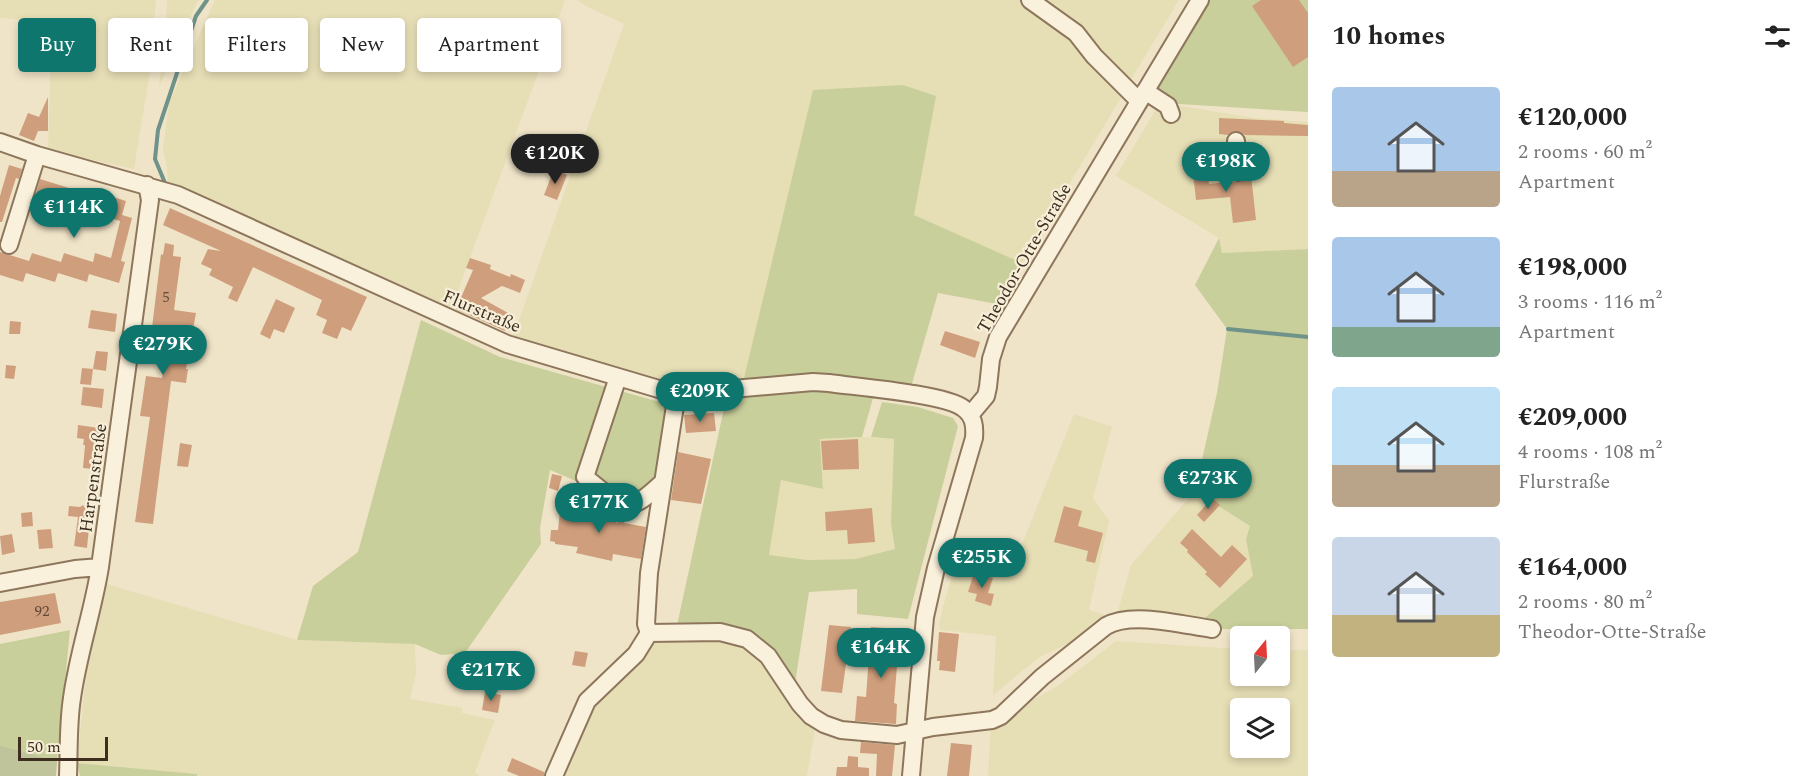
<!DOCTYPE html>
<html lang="en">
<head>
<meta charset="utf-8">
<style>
  body { margin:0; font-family:Spectral,serif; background:#f6f6f6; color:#222; height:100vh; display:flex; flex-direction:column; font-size:22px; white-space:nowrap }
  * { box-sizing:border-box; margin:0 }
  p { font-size:20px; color:#767676 }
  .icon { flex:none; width:33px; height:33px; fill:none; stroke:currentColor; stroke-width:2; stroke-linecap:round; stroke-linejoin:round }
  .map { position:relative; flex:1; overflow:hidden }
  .panel { display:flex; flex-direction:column; background:#fff; width:510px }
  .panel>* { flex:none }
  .hud { position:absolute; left:18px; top:18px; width:570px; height:54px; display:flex; gap:12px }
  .needle { width:39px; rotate:18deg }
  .controls { position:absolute; left:1230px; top:626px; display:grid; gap:12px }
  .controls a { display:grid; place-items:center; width:60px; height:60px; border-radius:6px; background:#fff; box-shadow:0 3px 9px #0003; font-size:30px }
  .scale { position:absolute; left:18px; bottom:15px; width:90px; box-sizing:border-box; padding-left:6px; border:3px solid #3d2e20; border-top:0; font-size:16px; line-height:21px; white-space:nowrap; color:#3d2e20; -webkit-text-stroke:4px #f7eed8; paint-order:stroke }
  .price { position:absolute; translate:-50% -51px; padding:0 14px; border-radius:21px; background:#0f766e; color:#fff; font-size:20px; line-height:39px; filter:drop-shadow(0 2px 3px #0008) }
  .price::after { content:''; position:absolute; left:50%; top:36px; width:18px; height:14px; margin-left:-9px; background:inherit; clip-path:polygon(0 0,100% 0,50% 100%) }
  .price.current { background:#222; color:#fff }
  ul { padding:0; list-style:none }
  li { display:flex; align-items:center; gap:18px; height:150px; padding:0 24px }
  li span { display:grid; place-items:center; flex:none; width:168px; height:120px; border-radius:6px; color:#555 }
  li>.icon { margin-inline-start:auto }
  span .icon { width:72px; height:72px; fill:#fffc; stroke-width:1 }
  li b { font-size:26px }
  h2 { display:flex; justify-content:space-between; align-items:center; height:72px; padding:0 24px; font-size:26px }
  .tag { padding:0 21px; border-radius:6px; background:#fff; box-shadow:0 3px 9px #0003; font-size:21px; line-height:54px }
  .tag.current { background:#0f766e; color:#fff }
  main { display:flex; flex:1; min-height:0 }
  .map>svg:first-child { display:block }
  .farmland { fill:#e6deb5; fill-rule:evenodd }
  .green { fill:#c9cf9b }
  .cemetery { fill:#bfc49a }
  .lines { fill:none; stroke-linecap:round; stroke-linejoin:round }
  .stream { stroke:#6f938a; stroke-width:4 }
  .building { fill:#cf9f7d }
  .minor-casing { stroke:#8d765c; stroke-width:20 }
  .minor { stroke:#faf1dc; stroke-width:16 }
  .labels { text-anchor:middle; stroke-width:4.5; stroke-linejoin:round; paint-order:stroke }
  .number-label { font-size:15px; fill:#624a37 }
  .street-label { font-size:18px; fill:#3d2e20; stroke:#f7eed8 }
</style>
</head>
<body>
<main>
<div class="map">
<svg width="1308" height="776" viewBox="0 0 1308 776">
  <rect width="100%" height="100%" fill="#f0e4c8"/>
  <path class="farmland" d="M0,0H156L150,72L134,169L48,150L52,22L0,18Z
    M167,0H198L159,87L166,27Z
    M215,0H565L450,312L168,183L167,167L163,149L169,103Z
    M577,0H1024L1035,6L1125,91L1022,263L913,215L743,382L674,387L512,340L624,24L586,6Z
    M1035,0H1179L1127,86Z
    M1169,104L1254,118L1308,122V249L1222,253L1219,238L1116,176L1158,106Z
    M1074,414L1112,427L1093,498L1109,521L1089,610L1116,618L1131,565L1195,491L1250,526L1246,539L1253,576L1188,632L1116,622L1041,656L993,695L996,636L940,630L939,623L943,607L962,541L1019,552Z
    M862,437L894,439L891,523L895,549L855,559L808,560L769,555L781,480L823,489L820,439Z
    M103,583L297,640L415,644L416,675L410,699L462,708V713L495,720L475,772L480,776H197V774L77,763L85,684L95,618Z
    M655,636L745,641L816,723L807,776H557L590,702Z
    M1116,641L1240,649V675H1280V650H1308V776H988L991,723L1058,686ZM1240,708H1280V747H1240Z"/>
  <path class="green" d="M1205,0H1308V112L1179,104L1164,100L1156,93V84Z
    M903,85L936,96L914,215L1022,263L997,304L938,293L911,387L877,384L862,437L820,439L823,489L781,480L769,555L808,560L855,559L895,549L891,523L894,439L871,437L882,402L918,407L953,418L958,426L908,619L857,614V589L809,592L794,690L761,645L676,630L726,399H739L813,90Z
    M1219,238L1222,253L1308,249V629H1192L1253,576L1246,539L1250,526L1195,491L1217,393L1227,329L1195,285Z
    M421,320L500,357L670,405L652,507L649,501L582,486L576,481L550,470L540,528L541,544L465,653L441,655L415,644L297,640L313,586L358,552Z
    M70,630L57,761L0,745V644Z
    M77,763L197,774V776H80Z"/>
  <path class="cemetery" d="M0,745L57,761L56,776H0Z"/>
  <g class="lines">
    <path class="stream" d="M165,183L155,159L158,130L196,16L207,0
      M1228,329L1308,337"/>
  </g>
  <path class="building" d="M1261,0H1299L1308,13V57L1293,67L1252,6Z
    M48,97V131H38L34,141L19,135L28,113L39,117Z
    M1219,118L1284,121V123L1308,125V136L1245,135L1236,131L1228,135L1219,134Z
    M562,134L572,138L567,151L557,148Z
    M1207,163L1209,184L1228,182L1229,177L1234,182H1239L1251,175L1256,220L1233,223L1230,197L1196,200L1192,164Z
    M9,165L22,169L19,179L16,178L2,222H0V196Z
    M554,169L567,175L557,200L544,195Z
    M40,179L95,196L97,192L126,201L122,215L132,218L121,261L125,262L119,283L89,274L87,282L58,273L55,282L26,273L23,282L0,275V252L29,261L32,253L61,262L64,253L93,262L95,253L111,258L120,221L91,212L89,216L34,200Z
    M170,208L367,297L351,331L342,327L337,339L322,333L327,320L316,315L322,300L253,267L237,302L228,298L233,287L209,275L212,269L201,264L208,249L221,251L163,225Z
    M165,243L174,245L173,256L181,257L174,310L196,313L186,369H188L186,383L171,381L153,524L135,522L150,417L140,416L146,376L162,378L165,355L149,352L161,254L163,255Z
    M470,258L491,265L490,269L510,277L511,274L525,280L520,293L502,286L481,298L512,315L505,331L456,309L473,270L466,268Z
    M276,299L295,308L284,333L274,329L270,339L260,334Z
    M91,310L117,314L115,332L88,328Z
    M10,321L21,322L20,334H9Z
    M945,331L980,342L975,358L940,345Z
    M96,351L108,352L106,371L93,369L91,385L80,384L82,368L93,369Z
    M6,365L16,366L14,379L5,378Z
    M83,387L104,389L102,408L81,405Z
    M714,413L716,431L686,433L684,415Z
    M78,425L99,428V432L103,433L100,453H95L93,469L83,468L85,445H83L84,439L77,438Z
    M858,439L859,469L823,470L821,441Z
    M180,443L192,445L188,467L177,466Z
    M678,452L711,459L701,504L671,500Z
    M552,474L562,476L558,491L549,488Z
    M1212,498L1220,505L1204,522L1197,515Z
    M601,503L615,514L616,523L625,519L624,523L646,527L641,559L613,554L612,561L576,553L578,547L555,544V542L550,541L551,530H558L560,511L586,514L585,505Z
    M83,505L85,508H91L87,548L74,546L78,517L68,516L69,506L80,507Z
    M1064,506L1082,511L1078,526L1103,533L1095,563L1086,561L1088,551L1054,542Z
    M872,508L875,542L848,544L847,530L826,531L825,512Z
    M32,512L33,526L22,527L21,513Z
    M51,529L53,548L39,549L37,530Z
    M1192,529L1221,557L1232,545L1247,559L1220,588L1205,574L1207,572L1187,552L1188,550L1180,543Z
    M12,534L15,552L2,555L0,536Z
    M974,573L993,578L988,593L994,594L991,606L975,601L977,594L968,592Z
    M55,593L61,623L0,635V602Z
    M829,625L851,627L842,693L821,691Z
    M871,627L900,629L894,703L897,704L896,724L855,721L857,696L866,697Z
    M939,632L959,634L955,672L939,670L940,661H937Z
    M575,651L588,653L585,667L572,665Z
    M485,692L501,695L498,713L482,710Z
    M861,742L895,745L892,776H876L877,754L860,753Z
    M951,743L972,745L969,776H947Z
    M848,756L858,757V767L869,768V776H836L837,767H847Z
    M512,758L544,772V776H519L507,771Z"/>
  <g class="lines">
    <g class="minor-casing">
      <path id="minor" d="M1030,0L1076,33L1094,56L1139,101
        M1145,91L1168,106L1171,114
        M1236,141L1238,172
        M0,142L37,155L178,195L507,344L662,390L687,393L813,382L829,383C857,387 945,394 963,408C974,416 975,426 974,438L936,568L925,617L911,776
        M9,245L37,155
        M618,377L585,477L620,505C636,509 650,493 662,483
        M970,415L986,396L988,387L991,359L998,337L1200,0
        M0,583L75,569L100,567
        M649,633L720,632L747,639L768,656L800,704L811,716L824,724L841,730L897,735L933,727L992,720L1001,716L1042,677L1106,626C1132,611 1183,625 1212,629
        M68,776C69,750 68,723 72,698C78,654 93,611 100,567L150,200L147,185
        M554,776L587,701L636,654L649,633L646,624L649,573L677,393"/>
    </g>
    <use href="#minor" class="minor"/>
  </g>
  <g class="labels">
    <g class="number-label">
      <text x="166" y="302">5</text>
      <text x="42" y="616">92</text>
    </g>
    <g class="street-label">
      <text transform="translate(1024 258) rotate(-60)" y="6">Theodor-Otte-Straße</text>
      <text transform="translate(482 311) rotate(23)" y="6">Flurstraße</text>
      <text transform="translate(93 478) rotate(-82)" y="6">Harpenstraße</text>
    </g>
  </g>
</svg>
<div class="controls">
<a><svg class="needle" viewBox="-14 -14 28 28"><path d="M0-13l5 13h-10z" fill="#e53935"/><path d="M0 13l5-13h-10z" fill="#767676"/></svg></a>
<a><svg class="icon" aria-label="layers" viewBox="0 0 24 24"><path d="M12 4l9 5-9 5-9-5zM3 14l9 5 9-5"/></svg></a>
</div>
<div class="scale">50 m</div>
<b class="price current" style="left:555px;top:185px">€120K</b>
<b class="price" style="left:1226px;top:193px">€198K</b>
<b class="price" style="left:74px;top:239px">€114K</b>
<b class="price" style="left:163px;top:376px">€279K</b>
<b class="price" style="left:700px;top:423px">€209K</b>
<b class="price" style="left:1208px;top:510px">€273K</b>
<b class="price" style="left:599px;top:534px">€177K</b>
<b class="price" style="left:982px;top:589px">€255K</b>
<b class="price" style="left:881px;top:679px">€164K</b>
<b class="price" style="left:491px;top:702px">€217K</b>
<div class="hud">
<a class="tag current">Buy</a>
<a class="tag">Rent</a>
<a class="tag">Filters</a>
<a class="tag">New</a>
<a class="tag">Apartment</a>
</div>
</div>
<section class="panel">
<h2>10 homes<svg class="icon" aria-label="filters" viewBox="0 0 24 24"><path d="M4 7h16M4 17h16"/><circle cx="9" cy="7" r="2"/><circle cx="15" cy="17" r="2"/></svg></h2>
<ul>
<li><span style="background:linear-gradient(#a9c7e8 70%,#b9a48a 0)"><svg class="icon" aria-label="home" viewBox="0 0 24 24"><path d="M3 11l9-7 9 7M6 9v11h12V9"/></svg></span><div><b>€120,000</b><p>2 rooms · 60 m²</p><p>Apartment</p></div></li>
<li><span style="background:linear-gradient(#a9c7e8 75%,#7fa58c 0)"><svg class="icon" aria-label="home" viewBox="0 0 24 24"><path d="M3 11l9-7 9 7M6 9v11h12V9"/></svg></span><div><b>€198,000</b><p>3 rooms · 116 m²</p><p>Apartment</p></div></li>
<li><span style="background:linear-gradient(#bfe0f5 65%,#b9a48a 0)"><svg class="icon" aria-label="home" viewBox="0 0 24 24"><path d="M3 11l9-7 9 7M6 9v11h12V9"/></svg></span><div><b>€209,000</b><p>4 rooms · 108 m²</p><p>Flurstraße</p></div></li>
<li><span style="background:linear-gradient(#c9d6e8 65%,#c2b280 0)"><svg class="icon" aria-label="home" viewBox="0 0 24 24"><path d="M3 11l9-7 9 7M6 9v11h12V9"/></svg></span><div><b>€164,000</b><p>2 rooms · 80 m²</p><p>Theodor-Otte-Straße</p></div></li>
</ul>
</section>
</main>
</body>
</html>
